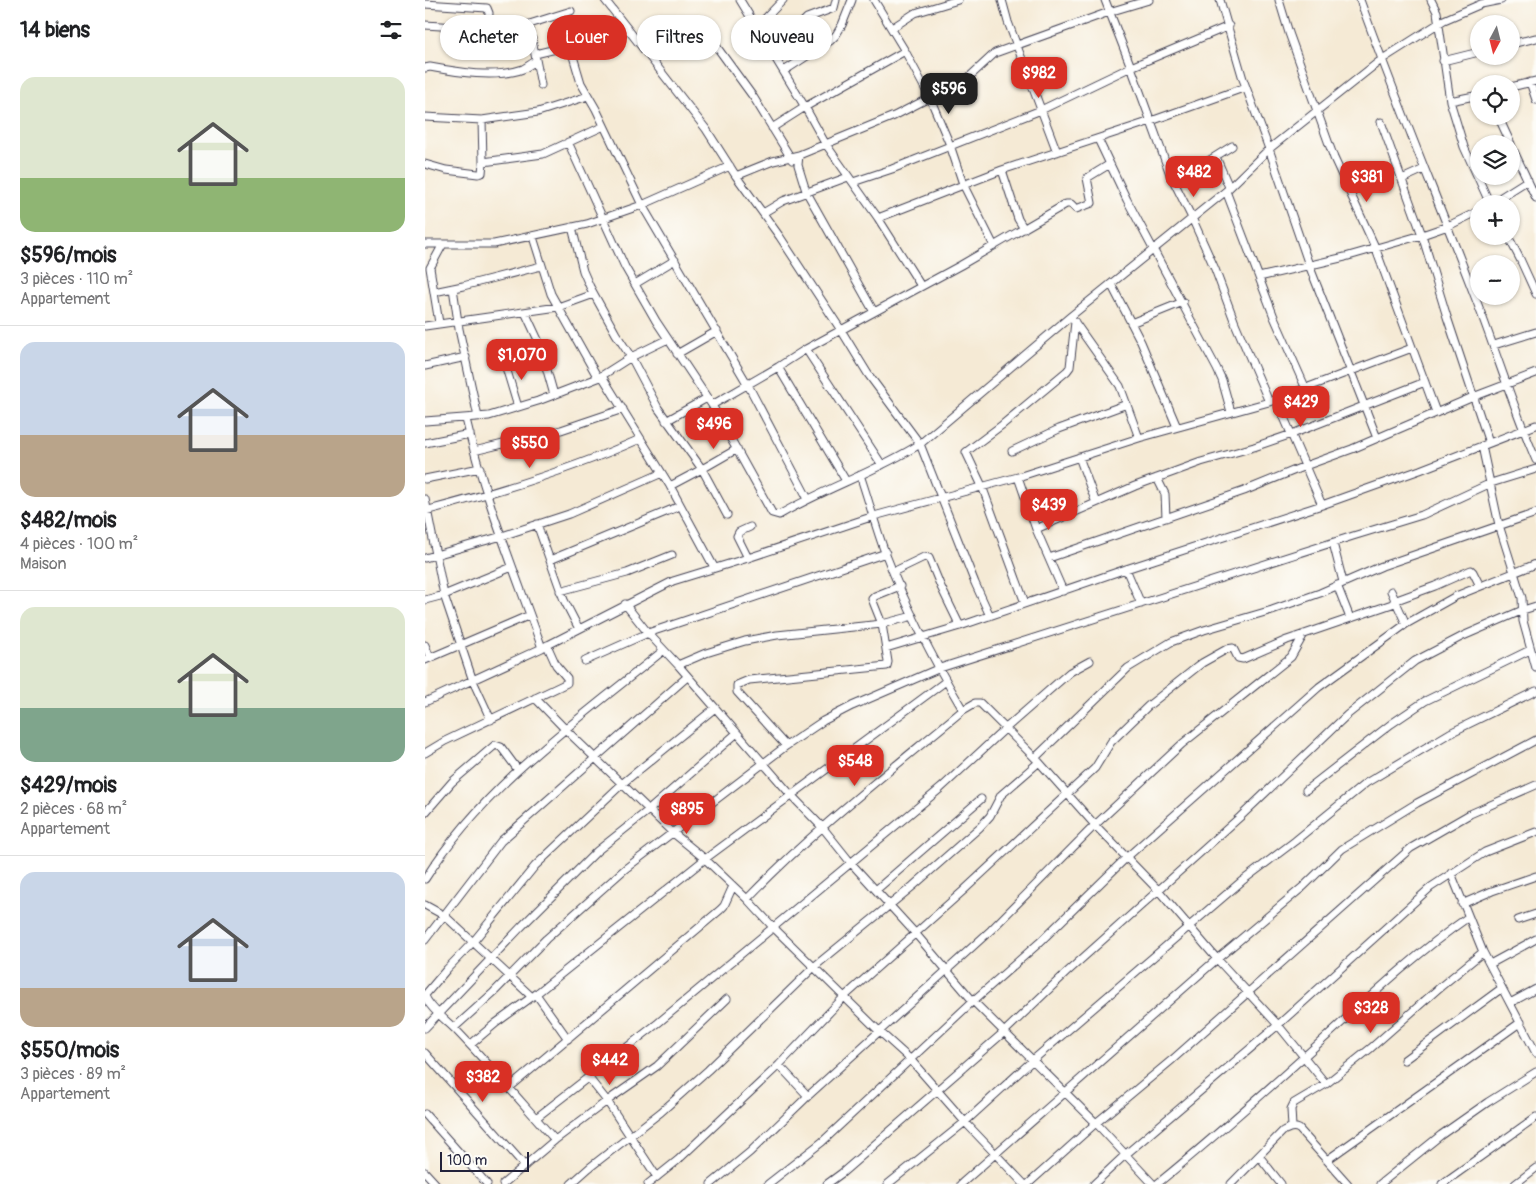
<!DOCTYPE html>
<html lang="fr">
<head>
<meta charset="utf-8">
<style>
  body { margin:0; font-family:Pangolin,sans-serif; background:#f6f6f6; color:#202124; height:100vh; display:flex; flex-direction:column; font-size:19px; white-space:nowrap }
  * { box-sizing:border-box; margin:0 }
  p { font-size:16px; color:#757577 }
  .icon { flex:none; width:28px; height:28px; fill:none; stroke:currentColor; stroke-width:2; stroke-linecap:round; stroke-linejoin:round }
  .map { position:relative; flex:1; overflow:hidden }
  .sheet { display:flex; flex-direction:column; background:#fff; width:425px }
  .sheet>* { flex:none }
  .banner { position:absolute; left:15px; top:15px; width:475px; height:45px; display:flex; gap:10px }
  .needle { width:32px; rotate:187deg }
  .tools { position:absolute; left:1045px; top:15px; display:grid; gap:10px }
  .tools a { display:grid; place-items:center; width:50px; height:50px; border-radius:50%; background:#fff; box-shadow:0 1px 4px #0004; font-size:25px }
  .scale { position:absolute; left:15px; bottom:12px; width:89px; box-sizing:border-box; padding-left:5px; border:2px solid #22223b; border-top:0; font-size:14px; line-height:18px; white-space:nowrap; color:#22223b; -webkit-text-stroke:4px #fdfcf7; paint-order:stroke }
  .price { position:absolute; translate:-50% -42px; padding:0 11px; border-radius:10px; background:#d93025; color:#fff; font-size:16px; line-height:32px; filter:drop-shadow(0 1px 2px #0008) }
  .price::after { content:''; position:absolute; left:50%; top:30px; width:15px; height:11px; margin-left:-8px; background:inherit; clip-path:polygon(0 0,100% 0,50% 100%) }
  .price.current { background:#222; color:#fff }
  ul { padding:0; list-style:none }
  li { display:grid; align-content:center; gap:10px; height:265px; padding:0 20px }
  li+li { border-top:1px solid #e0e0e0 }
  li span { display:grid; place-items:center; height:155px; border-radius:15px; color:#555 }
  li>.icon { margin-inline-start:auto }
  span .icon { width:90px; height:90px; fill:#fffc; stroke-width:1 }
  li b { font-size:21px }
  h2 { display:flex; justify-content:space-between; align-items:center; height:60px; padding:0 20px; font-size:21px }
  .tag { padding:0 18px; border-radius:22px; background:#fff; box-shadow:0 1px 4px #0004; font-size:18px; line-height:45px }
  .tag.current { background:#d93025; color:#fff }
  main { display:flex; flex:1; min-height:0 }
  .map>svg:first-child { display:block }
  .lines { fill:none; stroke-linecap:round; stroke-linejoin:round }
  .minor-casing { stroke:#424052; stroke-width:9 }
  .minor { stroke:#fff; stroke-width:7 }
</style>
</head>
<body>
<main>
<section class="sheet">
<h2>14 biens<svg class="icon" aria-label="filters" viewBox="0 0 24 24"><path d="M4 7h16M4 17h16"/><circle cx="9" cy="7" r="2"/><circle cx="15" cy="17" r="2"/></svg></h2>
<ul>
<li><span style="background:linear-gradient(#dfe7d0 65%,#8fb573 0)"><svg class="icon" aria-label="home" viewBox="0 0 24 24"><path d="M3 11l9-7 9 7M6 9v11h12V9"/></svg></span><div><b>$596/mois</b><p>3 pièces · 110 m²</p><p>Appartement</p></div></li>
<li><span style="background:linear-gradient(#c9d6e8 60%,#b9a48a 0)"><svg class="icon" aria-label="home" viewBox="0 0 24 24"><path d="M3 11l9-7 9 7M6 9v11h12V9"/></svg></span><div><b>$482/mois</b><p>4 pièces · 100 m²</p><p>Maison</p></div></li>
<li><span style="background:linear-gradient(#dfe7d0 65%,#7fa58c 0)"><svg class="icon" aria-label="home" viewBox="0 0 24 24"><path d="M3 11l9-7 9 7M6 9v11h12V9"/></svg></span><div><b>$429/mois</b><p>2 pièces · 68 m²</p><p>Appartement</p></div></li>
<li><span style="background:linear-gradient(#c9d6e8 75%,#b9a48a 0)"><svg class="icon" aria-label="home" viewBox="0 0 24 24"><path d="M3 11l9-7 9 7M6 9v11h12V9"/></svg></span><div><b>$550/mois</b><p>3 pièces · 89 m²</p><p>Appartement</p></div></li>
</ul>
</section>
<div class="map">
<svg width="1111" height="1184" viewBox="0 0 1111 1184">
  <rect width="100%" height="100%" fill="#fdfcf7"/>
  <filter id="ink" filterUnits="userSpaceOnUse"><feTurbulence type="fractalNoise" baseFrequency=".02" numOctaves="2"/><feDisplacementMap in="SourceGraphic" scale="10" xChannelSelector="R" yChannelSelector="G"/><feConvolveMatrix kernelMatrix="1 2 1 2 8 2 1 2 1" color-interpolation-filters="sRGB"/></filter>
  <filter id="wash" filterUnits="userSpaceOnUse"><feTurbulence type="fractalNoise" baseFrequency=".0096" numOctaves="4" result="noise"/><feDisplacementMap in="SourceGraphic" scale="20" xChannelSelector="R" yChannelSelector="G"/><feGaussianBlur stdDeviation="1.12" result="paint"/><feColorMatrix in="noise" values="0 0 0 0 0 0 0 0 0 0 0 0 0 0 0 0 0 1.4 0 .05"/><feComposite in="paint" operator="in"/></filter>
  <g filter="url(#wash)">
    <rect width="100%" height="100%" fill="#f5ead5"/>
  </g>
  <g filter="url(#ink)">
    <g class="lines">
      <g class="minor-casing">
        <path id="minor" d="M180,0L281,129L311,176L355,237L416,330L443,374L495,444L550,583L565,616
          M315,0L380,107L400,143L453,218L496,286
          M449,0L480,51L505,98L525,145L538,184L569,246
          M577,0L583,22L632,152
          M680,0L706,67L745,174L767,218L790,269L810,323L844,402
          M795,0L818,79L844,149L884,265L952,438
          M854,0L864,33L909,158L950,247L1011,412
          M935,0C971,100 1012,198 1050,297C1071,351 1088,407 1111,460
          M1006,0L1012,12L1025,101L1039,147L1065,204
          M0,4L62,8L64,13L63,29
          M104,24L116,85
          M0,25L63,29L98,26L146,11
          M332,27L358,0
          M467,28L490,13L533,0
          M286,39L329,98L367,160
          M1086,44L1111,38
          M145,46L156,83L171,109L217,205L323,385L383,499
          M344,48L371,29L382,18L409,8L411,0
          M110,54L169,40L203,30
          M1018,61L1054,52
          M0,68L5,67C32,72 71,79 98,69C102,67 107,63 111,61
          M359,71L405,41L411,35L417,25L427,0
          M1105,82L1111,100
          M1086,87L1111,81
          M1025,101L1054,95
          M1073,116L1086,144
          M0,117L57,120L113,112L163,96
          M956,122L997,235L1022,317L1064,443
          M347,128L380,107L480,51
          M673,139L702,200L792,369L797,380L806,412
          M143,142L200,267L231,321L287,405L347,513L354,515C400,488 451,472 495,444L646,316L801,191L844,149L956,60L1019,20L1056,4L1076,0
          M1086,145L1111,198
          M374,155L373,165L381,191L449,312
          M791,157L804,187
          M58,162L118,154L179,126
          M780,163L807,146
          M0,164L21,170L53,174L57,173L58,162L57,120
          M577,170L593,219L599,229
          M311,176L348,161L374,155L469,116L543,78L570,53L684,12L724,0
          M977,179L999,169
          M428,182L467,169L616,110L706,67L804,26
          M801,191L849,317L881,389
          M1065,204L1103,180
          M338,213L358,201L423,177
          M453,218L577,170L726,121L821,87
          M147,227L158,271L165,287L191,334L206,357L233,408L277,469L302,515
          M1083,236L1095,259L1111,294
          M108,237L126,294L173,378
          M0,244H69L162,224L217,205L305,166
          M834,277L920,257L997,235L1023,226L1054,211
          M210,284L250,260
          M686,284L716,342L752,427
          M28,288L34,329L53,417
          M9,292L38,286L116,266
          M100,312L114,342L129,395
          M649,321L695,386L714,438
          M14,323L5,268L18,244
          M706,323L758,302
          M0,326L133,307L169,294
          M1069,345L1111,332
          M381,349L536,265L641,204H646L651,209L667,203L662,178L685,164
          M252,354L292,331
          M79,361L93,407
          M0,366L41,357
          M353,367L421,481
          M177,376L245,486L289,567
          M851,399L897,505
          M287,405L353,367L381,349L457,465
          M41,419C59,497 90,572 117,648
          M0,421L64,416L113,401L173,378L206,357L243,339
          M241,421L282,398
          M0,443L45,434
          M1057,446L1074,525L1097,598L1098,621L1111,668
          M49,451L136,430L198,409
          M587,451L634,429L702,404
          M654,457L671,503
          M435,475C444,501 451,529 461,555C482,609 509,661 538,710
          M593,477L611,529L638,591
          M732,478L740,494L741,518
          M0,479L55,468
          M245,486L277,469L312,449
          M0,499L19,595L48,681L66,720
          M0,511C73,492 146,470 215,439
          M112,524L139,600L154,629
          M611,529L710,486L776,462L829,447L867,434L1000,382
          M908,543L918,582
          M0,558L77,536L144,514L237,473
          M323,558L312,536L314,532L325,527
          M624,558L819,491L880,466L927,449L1048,397L1111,373
          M125,560L255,506
          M701,569L716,604
          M468,572L499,557L504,558L516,587L535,626
          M912,585L925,618
          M135,591L202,573L247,555
          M966,591L981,624
          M0,600L19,595L87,567
          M969,601L1010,586L1046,570L1048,572L1055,586
          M600,603L557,486L541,452L577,425L642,371L645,367L650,322
          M200,604L223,633L253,665L366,795L398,828L426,863L490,933L548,1001L671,1123L728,1184
          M0,645L5,658
          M461,648L535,626L701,569L897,505L995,470L1111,425
          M0,660L105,615
          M160,661L223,633L461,553
          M253,665L281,653L320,641L352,635L457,624L488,616
          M110,698L140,729L247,832L280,859L322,899L348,927L454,1031L485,1059L540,1122L599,1184
          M0,702L117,648L248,581L323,558L449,516L593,477L714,438L844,402L987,348
          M361,746L312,692V685L324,680L462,666L463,662L457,624L447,599L450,596L475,586
          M0,753L20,741L142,683V678L131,665L122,645
          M610,758L703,668L746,642L779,630L847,610L895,593L957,566L1111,513
          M881,790L966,724L1000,701L1105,650
          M0,813L27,782L70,745L76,747L93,770
          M1026,873L1058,952L1111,1053
          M0,879C60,784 154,719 239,650
          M451,890L556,799
          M322,899C388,830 465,771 538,710L550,703H555L614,762L670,825L734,891L792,959L853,1025L901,1084
          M1037,904L1067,891L1111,876
          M0,905L20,916L107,997
          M1093,920L1111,914
          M0,940L76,841L262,677
          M1065,964L1111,939
          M111,994L143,1039
          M1085,1003L1111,989
          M0,1028L96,927L172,851L225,809L312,733
          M29,1028L69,992L121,939L200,869L361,746L398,721L427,706L515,668L928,536L997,515L1066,483L1111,469
          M45,1045L71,1023L111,994L280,859L521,681
          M0,1053L100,1166
          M979,1060L1077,988
          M354,1065L383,1096
          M163,1077L182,1101L232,1177
          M84,1088L295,910L299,906L308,886
          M0,1114L62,1184
          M111,1118L233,1023L516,788L581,728L645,672L665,661
          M867,1127L866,1109L869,1103L901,1084L946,1048L1014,988L1058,952
          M130,1140C97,1103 65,1065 30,1029C22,1021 2,1006 0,995L22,969L48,942L110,866L198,783L290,708
          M834,1156L856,1184
          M902,1160L1096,1022
          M0,1172L11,1184
          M78,1184L130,1140L182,1101L232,1066L302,999
          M146,1184L164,1168L236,1112L283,1070L390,966L488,886L555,827L565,816L576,795L614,762
          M223,1184L253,1160L354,1065L419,997L538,891L670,768L686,742L723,706L777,663L802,649L808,648L813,658L818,659L862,640L970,603
          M286,1184L325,1152L383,1096L566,930L670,825L757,744L866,657L879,634
          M343,1184L397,1142L548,1001L614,943L701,858L894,687L981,624L1031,596L1111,564
          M402,1184L417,1173L578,1033L641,973L815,817L922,715L990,661L1038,636L1098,610L1111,606
          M463,1184L540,1122L608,1060L817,881L870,841L941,783L1025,733L1111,691
          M536,1184L792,959L879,886L917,849L992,803L1111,740
          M603,1184L671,1123L748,1059L986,848L1045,814L1111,785
          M669,1184L700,1155L853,1025L1006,887L1060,852L1111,832
          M732,1184C791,1136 847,1086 903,1035C948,994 993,952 1042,918
          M806,1184L858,1131C864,1128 868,1126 874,1129L923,1184
          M955,1184L1016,1135L1063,1102L1111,1072
          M1017,1184L1111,1117
          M1090,1184L1111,1168"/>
      </g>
      <use href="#minor" class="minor"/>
    </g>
  </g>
</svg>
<div class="tools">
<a><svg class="needle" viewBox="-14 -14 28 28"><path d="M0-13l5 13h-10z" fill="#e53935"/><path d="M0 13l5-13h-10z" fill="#757577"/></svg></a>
<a><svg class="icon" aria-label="locate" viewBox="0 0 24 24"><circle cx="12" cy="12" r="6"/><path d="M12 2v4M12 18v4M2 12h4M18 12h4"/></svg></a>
<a><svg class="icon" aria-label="layers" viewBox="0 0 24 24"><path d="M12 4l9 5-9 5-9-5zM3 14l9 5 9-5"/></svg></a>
<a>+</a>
<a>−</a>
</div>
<div class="scale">100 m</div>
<b class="price" style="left:614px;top:99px">$982</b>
<b class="price current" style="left:524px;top:115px">$596</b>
<b class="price" style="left:769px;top:198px">$482</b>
<b class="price" style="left:942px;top:203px">$381</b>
<b class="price" style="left:97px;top:381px">$1,070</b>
<b class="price" style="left:876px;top:428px">$429</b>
<b class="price" style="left:289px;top:450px">$496</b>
<b class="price" style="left:105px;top:469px">$550</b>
<b class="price" style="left:624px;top:531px">$439</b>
<b class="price" style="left:430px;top:787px">$548</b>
<b class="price" style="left:262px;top:835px">$895</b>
<b class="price" style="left:946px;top:1034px">$328</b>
<b class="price" style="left:185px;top:1086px">$442</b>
<b class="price" style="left:58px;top:1103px">$382</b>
<div class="banner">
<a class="tag">Acheter</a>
<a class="tag current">Louer</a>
<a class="tag">Filtres</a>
<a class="tag">Nouveau</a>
</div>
</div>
</main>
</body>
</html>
